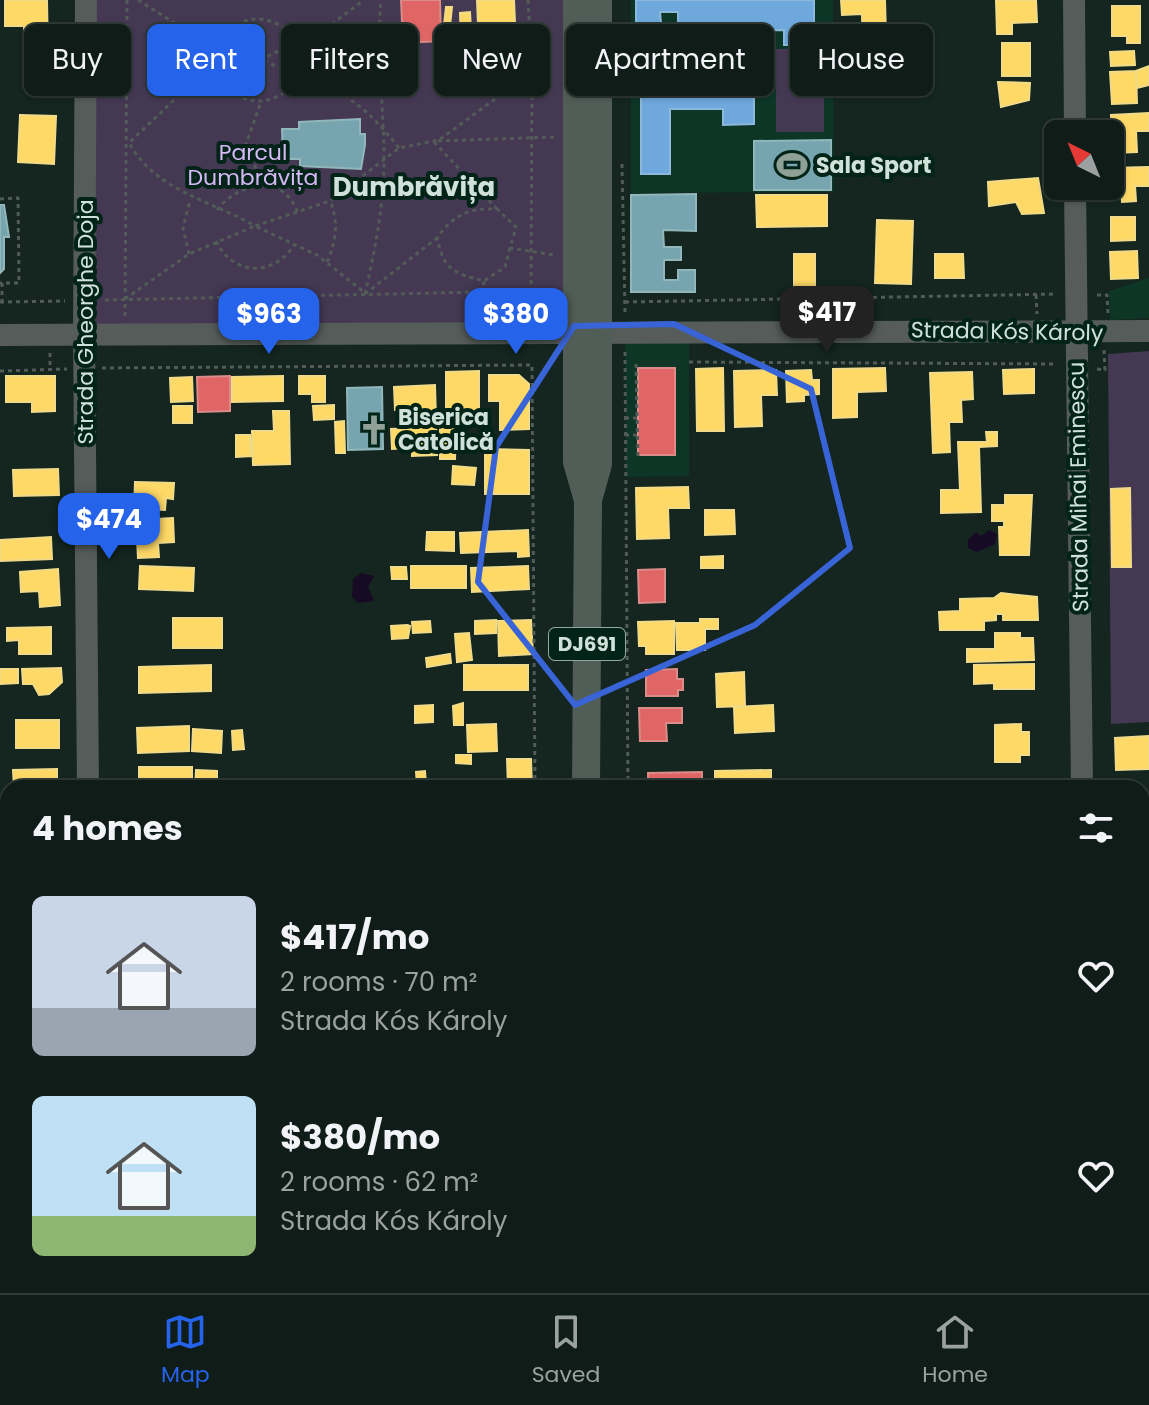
<!DOCTYPE html>
<html lang="en">
<head>
<meta charset="utf-8">
<style>
  body { margin:0; font-family:Poppins,sans-serif; background:#1d2924; color:#f1f3f6; height:100vh; display:flex; flex-direction:column; font-size:30px; white-space:nowrap }
  * { box-sizing:border-box; margin:0 }
  p { font-size:26px; color:#9ba1a1 }
  .icon { flex:none; width:44px; height:44px; fill:none; stroke:currentColor; stroke-width:2; stroke-linecap:round; stroke-linejoin:round }
  .map { position:relative; flex:1; overflow:hidden }
  .sheet { position:absolute; left:0px; top:780px; width:1150px; height:514px; display:flex; flex-direction:column; background:#0f1c17; border-radius:24px 24px 0 0; box-shadow:0 2px 6px #0004,0 0 0 2px #2f3a36 }
  .sheet>* { flex:none }
  .top-card { position:absolute; left:24px; top:24px; width:1102px; height:72px; display:flex; gap:16px }
  .needle { width:52px; rotate:317deg }
  .controls { position:absolute; left:1044px; top:120px; display:grid; gap:16px }
  .controls a { display:grid; place-items:center; width:80px; height:80px; border-radius:12px; background:#0f1c17; box-shadow:0 2px 6px #0004,0 0 0 2px #2f3a36; font-size:40px }
  .price { position:absolute; translate:-50% -68px; padding:0 18px; border-radius:16px; background:#2563eb; color:#fff; font-size:26px; line-height:52px; filter:drop-shadow(0 2px 4px #0008) }
  .price::after { content:''; position:absolute; left:50%; top:48px; width:24px; height:18px; margin-left:-12px; background:inherit; clip-path:polygon(0 0,100% 0,50% 100%) }
  .price.on { background:#222; color:#fff }
  ul { padding:0; list-style:none }
  li { display:flex; align-items:center; gap:24px; height:200px; padding:0 32px }
  li span { display:grid; place-items:center; flex:none; width:224px; height:160px; border-radius:12px; color:#555 }
  li>.icon { margin-inline-start:auto }
  span .icon { width:96px; height:96px; fill:#fffc; stroke-width:1 }
  li b { font-size:34px }
  h2 { display:flex; justify-content:space-between; align-items:center; height:96px; padding:0 32px; font-size:34px }
  .chip { padding:0 28px; border-radius:12px; background:#0f1c17; box-shadow:0 2px 6px #0004,0 0 0 2px #2f3a36; font-size:28px; line-height:72px }
  .chip.on { background:#2563eb; color:#fff }
  .dock { display:flex; justify-content:space-around; align-items:center; height:112px; border-top:2px solid #2f3a36; background:#0f1c17; font-size:22px; color:#9ba1a1 }
  .dock a { display:grid; justify-items:center; gap:4px }
  .dock .on { color:#2563eb }
  .map>svg:first-child { display:block }
  .built { fill:#0d3627 }
  .green { fill:#443853 }
  .water { fill:#170a24 }
  .homes { fill:#ffd966; stroke:#f1db88; stroke-width:2 }
  .shops { fill:#e06666; stroke:#db8b88; stroke-width:2 }
  .schools { fill:#6fa8dc; stroke:#8cb9db; stroke-width:2 }
  .public { fill:#76a5af; stroke:#91b7bb; stroke-width:2 }
  .lines { fill:none; stroke-linecap:round; stroke-linejoin:round }
  .path { stroke:#525b57; stroke-width:3; stroke-dasharray:4 4; stroke-linecap:butt }
  .minor { stroke:#555c59; stroke-width:22 }
  .major { stroke:#515d57; stroke-width:28 }
  .marked { fill:none; stroke:#3864d8; stroke-width:6; stroke-linejoin:round }
  .labels { text-anchor:middle; stroke-width:8; stroke-linejoin:round; paint-order:stroke }
  .shield { fill:#022418; stroke:#92a89e; stroke-width:2 }
  .shield-label { font-size:20px; font-weight:bold; fill:#cfe1d8 }
  .park-label { font-size:22px; fill:#d6b8f5; stroke:#022418 }
  .poi-label { font-size:22px; font-weight:bold; fill:#cfe1d8; stroke:#022418; text-anchor:start }
  .street-label { font-size:22px; fill:#cfe1d8; stroke:#022418 }
  .quarter-label { font-size:26px; font-weight:bold; fill:#cfe1d8; stroke:#022418 }
</style>
</head>
<body>
<div class="map">
<svg width="1149" height="1293" viewBox="0 0 1149 1293">
  <rect width="100%" height="100%" fill="#14261f"/>
  <path class="built" d="M631,0H833L834,192L631,193Z
    M1149,278V318L1110,320L1109,291Z
    M689,342V476L626,477L625,343Z"/>
  <path class="green" d="M86,0H572L571,303L561,316L545,322L84,334Z
    M824,48V132H776V49Z
    M1149,351V722L1111,724L1108,354Z"/>
  <path class="water" d="M989,530L997,534L995,544L977,552L968,548V540L976,532L981,536Z
    M361,573L374,576L368,587L374,601L358,603L352,597L353,579Z"/>
  <path class="homes" d="M5,0H47L48,56H25L24,26H5Z
    M477,0H514L516,46L479,48Z
    M841,0H885L887,72H863L862,14L842,15Z
    M996,0H1036L1037,22L1012,23V34H997Z
    M1112,6H1140V43H1127V36H1112Z
    M446,7H452L450,26L444,25Z
    M470,12L472,47H461L460,13Z
    M383,36L396,37V51H383Z
    M1002,43H1030V76H1002Z
    M1134,51L1135,65L1111,66L1110,52Z
    M1149,66V85L1137,88L1136,71Z
    M1136,71L1137,103L1112,104L1110,72Z
    M998,82L1030,83L1029,100L1001,107Z
    M1149,113V131H1136L1137,152L1113,153L1111,115Z
    M20,115L56,116L54,164L18,162Z
    M1149,167V186H1135L1136,201L1122,202L1121,190H1112L1111,168Z
    M1038,178L1044,213L1022,214L1016,202L989,206L988,182Z
    M756,195H827V226L757,227Z
    M1111,217H1135V240L1111,241Z
    M877,220L913,221L911,284L875,283Z
    M1137,251L1138,278L1111,279L1110,252Z
    M794,254H815V287H794Z
    M935,254H963L964,278H935Z
    M723,368L724,431H697L696,369Z
    M885,368L886,391L857,392V417L833,418V369Z
    M1034,369V393L1004,394L1003,370Z
    M776,370L777,395H761L762,426L735,427L734,371Z
    M811,370L812,380H819V394L804,395V401L787,402L786,371Z
    M479,371V415H446V372Z
    M972,372L973,399L961,400L962,422H949L950,452L933,453L930,373Z
    M489,375H519L529,384V429L500,430V401H489Z
    M6,376H55V411L32,412V402H6Z
    M283,376V401L232,402V377Z
    M299,376H325V402H312V394H299Z
    M192,377L193,401L171,402L170,378Z
    M435,385L437,455L412,456V448L392,449L391,429L417,428L416,409L395,410L394,387Z
    M334,405V419L314,420L313,406Z
    M173,406H192V423H173Z
    M273,411H289L290,464L253,465L252,431H274Z
    M344,421L345,453H336L335,422Z
    M440,427H456L455,459H440Z
    M986,432H997V446L979,447L981,512L941,513V490H960L958,442H987Z
    M236,435H250L251,456L236,457Z
    M485,449L529,450V494H485Z
    M453,466L476,468L474,485L452,484Z
    M58,469L59,495L14,496L13,470Z
    M135,482L174,483L173,499L166,498L165,510L134,509Z
    M688,487L689,508H668L669,538L637,539L636,488Z
    M1130,488L1131,567H1112L1111,489Z
    M1005,495H1032L1029,555H1000L999,527H1004V521H992V505H1005Z
    M705,510H734L735,534L705,535Z
    M173,518L174,542L158,543L159,557L138,558L136,520Z
    M528,530L529,556L518,557V551L461,553L460,533Z
    M427,532H454V551L426,550Z
    M51,537L52,559L0,561V540Z
    M723,556V568H701V557Z
    M140,566L194,568L193,591L139,589Z
    M411,566H466V588H411Z
    M528,566L529,589L472,592L471,568Z
    M391,567H406L407,579H392Z
    M58,569L60,605L40,607L39,591L21,592L20,572Z
    M1001,593L1037,597L1038,620H1003V614H996V620L984,621V630H940L939,612L960,611V599L994,598Z
    M173,618H222V648H173Z
    M700,619H718V629H705V650H677L676,623H700Z
    M496,620V633L475,634V621Z
    M531,620L533,654L499,656L498,621Z
    M430,621L431,632L413,633L412,622Z
    M674,621V654H646V646H639L638,622Z
    M407,625L410,626L408,638L392,639L391,626Z
    M51,627V654H19V640L7,641V628Z
    M469,633L472,660L457,662L455,634Z
    M995,633H1020V638H1033L1034,660L967,662V649H995Z
    M450,654L451,663L427,667L426,658Z
    M1034,664V689H994V683L974,684V665Z
    M211,665V691L139,693V667Z
    M464,665H528V690H464Z
    M61,668L62,682L49,694L39,695L33,684H23L22,669Z
    M0,669H18V683L0,684Z
    M744,672L745,706L717,707L716,674Z
    M463,703V725H454L453,706Z
    M433,705V722L415,723V706Z
    M773,705L774,731L735,733L734,707Z
    M16,720H59V748H16Z
    M496,724L497,751L468,752L467,725Z
    M1021,724V732H1029V755H1020V762H995V725Z
    M189,726V751L138,753L137,728Z
    M193,729L222,731L221,753L192,751Z
    M242,730L244,749L233,750L232,731Z
    M1149,736V769L1116,770L1115,738Z
    M456,755H471V764L456,763Z
    M507,759H531L532,788H508Z
    M139,767H192V788H139Z
    M57,769V788H14L13,770Z
    M196,770L217,771V788H195Z
    M771,770V788H715V771Z
    M425,771L426,784L417,785L416,772Z
    M1149,884V912L1145,913L1142,885Z
    M1149,938V960L1142,962V979V940Z
    M0,969H8V988H0Z
    M1149,991V1013L1142,1015V993Z
    M0,1019H8V1032H0Z
    M1149,1045V1070H1142V1046Z
    M1142,1076H1149V1101L1142,1102Z
    M1149,1101V1128H1142V1102Z
    M1149,1135V1162L1142,1163V1136Z
    M1149,1162V1190H1142V1163Z
    M0,1171H8V1199H0Z
    M1142,1199H1149L1145,1241H1142Z
    M1142,1281H1149V1293H1137Z
    M34,1286H68V1292L53,1293L52,1288L34,1289Z
    M145,1286H176V1293H146Z
    M446,1286H533V1293H514V1288Z
    M648,1286H685V1292L648,1293Z
    M897,1286H963L964,1293H897Z
    M992,1286H1038V1292L993,1293Z"/>
  <path class="shops" d="M401,0H440L441,41L403,43Z
    M490,295H527L525,316L488,315Z
    M638,368H675V455H638Z
    M230,376V411L198,412L197,377Z
    M665,569V602L639,603L638,570Z
    M677,669V679H683V690H678V696H646V670Z
    M639,708H682V723H666L667,741H640Z
    M702,772V788H648V773Z"/>
  <path class="schools" d="M636,0H814V45H784V30L678,31V12H660L661,23H636Z
    M754,81V124L723,125V109H670V174H641V82Z"/>
  <path class="public" d="M360,119V134H365V145L361,169L300,166V159H283L282,129H299V122Z
    M831,140V190H754V141Z
    M696,194V231L663,230L664,247H681V260H664V280H678V270H695V292H631V195Z
    M0,205H4L9,237H4V269L0,273Z
    M382,387L383,449L348,450L347,388Z"/>
  <g class="lines">
    <path class="path" d="M138,0L184,29L262,59L329,26L364,0
      M528,0L532,72L531,303
      M195,34L188,62L195,86
      M222,44C241,6 277,16 300,42
      M220,76C242,113 280,106 302,75
      M260,105L246,144L262,183
      M438,141L554,137
      M434,142L497,209
      M399,148C371,113 352,96 310,78C294,71 277,69 262,59L195,86L175,99L129,143C157,192 211,200 255,226L330,201L399,148L439,140L532,72
      M622,164L625,312
      M0,199L18,198L19,283H0
      M217,210C239,182 283,172 298,213
      M216,241C233,276 274,277 294,245
      M510,248L505,267L484,281C453,273 444,270 437,238C454,214 469,208 497,209L516,227L510,248L554,255
      M189,254L183,228L190,200
      M327,262C336,242 339,222 330,201
      M2,283V302
      M365,294C375,250 384,205 384,160C384,106 376,54 381,0
      M365,294L437,238
      M1036,295L1037,314
      M1097,295H1107L1108,313
      M125,299L189,254L255,226L317,255L365,293
      M105,300L482,292L484,281
      M0,302L65,301
      M625,302L1057,294
      M125,316L127,0
      M625,352L628,788
      M50,353V369
      M689,362L1057,364
      M636,364L638,460
      M102,368L532,365L535,788
      M1097,369L1105,370L1104,350
      M0,371L67,369
      M625,418H638
      M625,435H638
      M538,1286V1293
      M631,1286V1293"/>
    <path class="minor" d="M86,0L84,334L88,788
      M1074,0L1075,134
      M1075,186L1082,788
      M0,335L1149,331
      M93,1286V1293
      M1088,1286V1293
      M601,1293V1286"/>
    <path class="major" d="M577,0V462L588,500
      M586,788L588,500L598,464V0
      M581,1293V1286"/>
  </g>
  <path class="marked" d="M674,324L811,389L850,548L755,625L575,705L478,582L496,447L574,326Z"/>
  <defs>
    <g id="stadium-bare" transform="scale(2.4)"><path d="M0-5a6.5 5 0 1 0 0 10a6.5 5 0 1 0 0-10ZM-3.5-1.8h7v3.6h-7Z" fill="#8ea097" stroke="#022418" stroke-width="2.5" paint-order="stroke"/></g>
    <g id="church-bare" transform="scale(2.4)"><path d="M-1.2-6h2.4v3.5h3.3v2.4h-3.3V6h-2.4V-.1h-3.3v-2.4h3.3Z" fill="#8ea097" stroke="#022418" stroke-width="2.5" paint-order="stroke"/></g>
  </defs>
  <g fill-rule="evenodd">
    <use href="#stadium-bare" x="792" y="165"/>
    <use href="#church-bare" x="374" y="430"/>
  </g>
  <g class="labels">
    <rect class="shield" x="549" y="628" width="76" height="32" rx="6"/>
    <g class="shield-label">
      <text x="587" y="651">DJ691</text>
    </g>
    <g class="park-label">
      <text x="253" y="160">Parcul<tspan x="253" dy="25">Dumbrăvița</tspan></text>
    </g>
    <g class="poi-label">
      <text x="816" y="173">Sala Sport</text>
      <text x="398" y="425">Biserica<tspan x="398" dy="25">Catolică</tspan></text>
    </g>
    <g class="street-label">
      <text transform="translate(85 322) rotate(-90)" y="8">Strada Gheorghe Doja</text>
      <text transform="translate(1007 331) rotate(1)" y="8">Strada Kós Károly</text>
      <text transform="translate(1078 487) rotate(-91)" y="8">Strada Mihai Eminescu</text>
    </g>
    <g class="quarter-label">
      <text x="414" y="196">Dumbrăvița</text>
    </g>
  </g>
</svg>
<div class="controls">
<a><svg class="needle" viewBox="-14 -14 28 28"><path d="M0-13l5 13h-10z" fill="#e53935"/><path d="M0 13l5-13h-10z" fill="#9ba1a1"/></svg></a>
</div>
<b class="price on" style="left:827px;top:354px">$417</b>
<b class="price" style="left:269px;top:356px">$963</b>
<b class="price" style="left:516px;top:356px">$380</b>
<b class="price" style="left:109px;top:561px">$474</b>
<div class="top-card">
<a class="chip">Buy</a>
<a class="chip on">Rent</a>
<a class="chip">Filters</a>
<a class="chip">New</a>
<a class="chip">Apartment</a>
<a class="chip">House</a>
</div>
<section class="sheet">
<h2>4 homes<svg class="icon" aria-label="filters" viewBox="0 0 24 24"><path d="M4 7h16M4 17h16"/><circle cx="9" cy="7" r="2"/><circle cx="15" cy="17" r="2"/></svg></h2>
<ul>
<li><span style="background:linear-gradient(#c9d6e8 70%,#9aa5b1 0)"><svg class="icon" aria-label="home" viewBox="0 0 24 24"><path d="M3 11l9-7 9 7M6 9v11h12V9"/></svg></span><div><b>$417/mo</b><p>2 rooms · 70 m²</p><p>Strada Kós Károly</p></div><svg class="icon" aria-label="heart" viewBox="0 0 24 24"><path d="M12 20l-8-8c-3-5 5-10 8-4 3-6 11-1 8 4z"/></svg></li>
<li><span style="background:linear-gradient(#bfe0f5 75%,#8fb573 0)"><svg class="icon" aria-label="home" viewBox="0 0 24 24"><path d="M3 11l9-7 9 7M6 9v11h12V9"/></svg></span><div><b>$380/mo</b><p>2 rooms · 62 m²</p><p>Strada Kós Károly</p></div><svg class="icon" aria-label="heart" viewBox="0 0 24 24"><path d="M12 20l-8-8c-3-5 5-10 8-4 3-6 11-1 8 4z"/></svg></li>
</ul>
</section>
</div>
<nav class="dock">
<a class="on"><svg class="icon" aria-label="map" viewBox="0 0 24 24"><path d="M3 6l6-2 6 2 6-2v14l-6 2-6-2-6 2zM9 4v14M15 6v14"/></svg>Map</a>
<a><svg class="icon" aria-label="saved" viewBox="0 0 24 24"><path d="M7 4h10v16l-5-4-5 4z"/></svg>Saved</a>
<a><svg class="icon" aria-label="home" viewBox="0 0 24 24"><path d="M3 11l9-7 9 7M6 9v11h12V9"/></svg>Home</a>
</nav>
</body>
</html>
